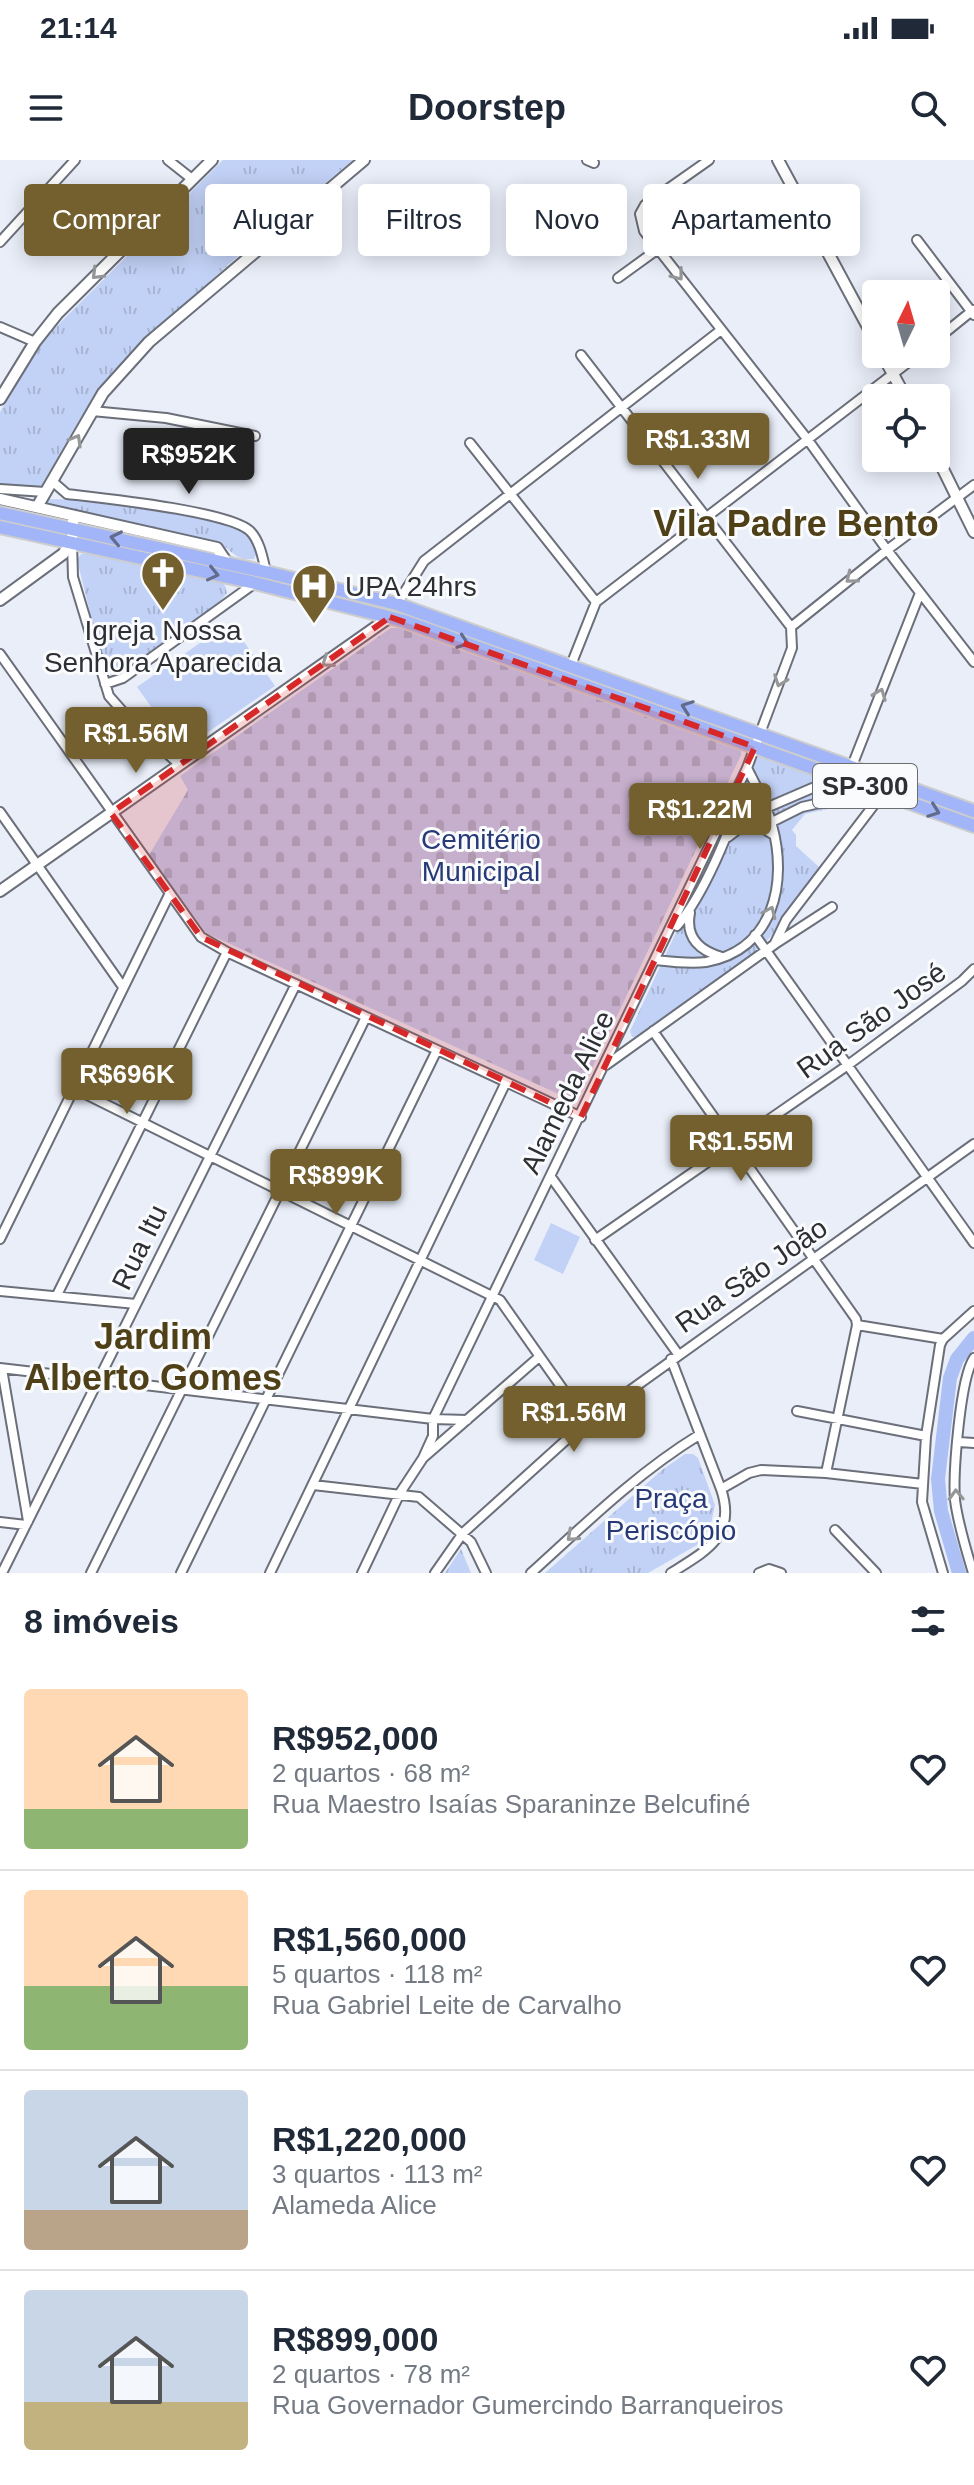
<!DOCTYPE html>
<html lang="pt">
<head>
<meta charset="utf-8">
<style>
  body { margin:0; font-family:Arial,sans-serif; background:#f6f6f7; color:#1f2937; height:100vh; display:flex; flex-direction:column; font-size:30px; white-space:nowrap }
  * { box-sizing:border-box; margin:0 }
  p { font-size:26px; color:#747a83 }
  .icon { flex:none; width:44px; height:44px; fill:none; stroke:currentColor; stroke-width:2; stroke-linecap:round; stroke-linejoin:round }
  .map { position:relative; height:1413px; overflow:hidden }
  .drawer { display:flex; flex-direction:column; background:#fff; flex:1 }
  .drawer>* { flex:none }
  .hud { position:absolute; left:24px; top:24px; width:926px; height:72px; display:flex; gap:16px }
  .needle { width:52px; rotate:5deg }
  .controls { position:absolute; left:862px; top:120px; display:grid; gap:16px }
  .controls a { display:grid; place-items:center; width:88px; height:88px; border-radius:8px; background:#fff; box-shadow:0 4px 20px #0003; font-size:40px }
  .price { position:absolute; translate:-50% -68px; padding:0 18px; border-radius:8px; background:#73602e; color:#fff; font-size:26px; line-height:52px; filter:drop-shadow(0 2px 4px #0008) }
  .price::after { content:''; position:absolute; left:50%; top:48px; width:24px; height:18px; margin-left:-12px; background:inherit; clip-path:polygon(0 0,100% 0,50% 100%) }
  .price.selected { background:#222; color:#fff }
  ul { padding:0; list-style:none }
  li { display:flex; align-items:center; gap:24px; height:200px; padding:0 24px }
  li+li { border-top:2px solid #e0e1e3 }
  li span { display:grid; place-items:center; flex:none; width:224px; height:160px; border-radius:8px; color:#555 }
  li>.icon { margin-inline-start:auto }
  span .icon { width:96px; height:96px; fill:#fffc; stroke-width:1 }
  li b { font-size:34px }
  h2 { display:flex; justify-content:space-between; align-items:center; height:96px; padding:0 24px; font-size:34px }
  .pill { padding:0 28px; border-radius:8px; background:#fff; box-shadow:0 4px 20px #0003; font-size:28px; line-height:72px }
  .pill.selected { background:#73602e; color:#fff }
  .status { display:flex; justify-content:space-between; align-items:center; height:56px; padding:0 40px; background:#fff; direction:ltr }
  .status svg { height:22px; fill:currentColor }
  header { display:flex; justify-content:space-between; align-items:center; height:104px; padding:0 24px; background:#fff; font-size:36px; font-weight:600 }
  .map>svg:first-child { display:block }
  .green { fill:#c2d1f6 }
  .cemetery { fill:url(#cemetery-stones) }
  .park { fill:url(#park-tufts) }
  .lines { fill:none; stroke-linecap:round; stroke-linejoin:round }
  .river { stroke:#acc0f6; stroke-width:14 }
  .minor-casing { stroke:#6b6f79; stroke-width:12 }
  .tertiary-casing { stroke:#6b6f79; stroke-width:14 }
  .primary-casing { stroke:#cdcdce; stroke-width:16 }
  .minor { stroke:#fff; stroke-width:8 }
  .tertiary { stroke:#fff; stroke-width:10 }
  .primary { stroke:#a1b5f8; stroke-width:12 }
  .oneway { stroke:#969799 }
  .oneway2 { stroke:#616b8c }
  .marked { fill:#d62828; fill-opacity:0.2; stroke:#d62828; stroke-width:6; stroke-dasharray:16 10; stroke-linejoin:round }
  .labels { text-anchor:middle; stroke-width:6; stroke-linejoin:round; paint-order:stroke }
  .shield { fill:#fafbfd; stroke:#6a6c70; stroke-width:2 }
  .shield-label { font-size:26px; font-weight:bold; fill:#2d2f33 }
  .poi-label { font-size:28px; fill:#2d2f33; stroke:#fafbfd; text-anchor:start }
  .park-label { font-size:28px; fill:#273977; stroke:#fafbfd }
  .street-label { font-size:28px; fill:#2d2f33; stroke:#fafbfd }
  .district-label { font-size:36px; font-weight:bold; fill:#4f4018; stroke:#fafbfd }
</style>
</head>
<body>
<div class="status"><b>21:14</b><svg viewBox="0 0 49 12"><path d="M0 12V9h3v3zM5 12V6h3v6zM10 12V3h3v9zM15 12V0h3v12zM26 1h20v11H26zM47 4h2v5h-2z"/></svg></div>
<header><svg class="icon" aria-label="menu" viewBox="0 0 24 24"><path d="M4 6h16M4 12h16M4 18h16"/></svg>Doorstep<svg class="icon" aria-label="search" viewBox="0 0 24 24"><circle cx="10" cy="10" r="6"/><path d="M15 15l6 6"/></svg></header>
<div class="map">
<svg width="974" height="1413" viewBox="0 0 974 1413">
  <defs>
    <pattern id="cemetery-stones" width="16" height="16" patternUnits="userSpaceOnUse" patternTransform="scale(2)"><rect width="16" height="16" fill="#c2d1f6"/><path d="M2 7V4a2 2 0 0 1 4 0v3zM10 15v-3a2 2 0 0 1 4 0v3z" fill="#a7b4d3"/></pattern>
    <pattern id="park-tufts" width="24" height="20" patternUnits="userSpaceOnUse" patternTransform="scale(2)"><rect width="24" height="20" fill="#c2d1f6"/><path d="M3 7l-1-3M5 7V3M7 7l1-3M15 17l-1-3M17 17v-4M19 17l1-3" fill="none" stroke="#a7b4d3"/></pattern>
  </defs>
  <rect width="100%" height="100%" fill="#e9eef9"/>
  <path class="green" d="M230,462L275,526L182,590L137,527Z
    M551,1063L580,1077L563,1114L534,1100Z"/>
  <path class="cemetery" d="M391,468H399L741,591V595L576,942L206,773L149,695L188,630L180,616Z"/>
  <path class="park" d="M223,0H353L230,103L118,207L79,260L40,328L0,326V252L41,182Z
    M50,339C90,340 218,348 247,372C256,379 259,390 254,399C237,401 232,392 220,382L47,346V340Z
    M90,393L218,420L224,423L227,433L218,444L126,509L113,511L103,504L77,400L81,394Z
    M765,596L858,630L863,641L805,654L792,670L796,675V686L819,707L772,775L756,793L637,877H632L630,871L758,597Z
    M685,1294H693L698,1298L715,1345L710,1368L697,1385L648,1413H545L662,1310Z
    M461,1389L471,1413H445Z"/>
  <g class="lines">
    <path class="river" d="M959,1413L941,1351L938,1319L950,1218L957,1199L974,1178"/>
    <g class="minor-casing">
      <path id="minor" d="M168,0L192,19
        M587,0L594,3
        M709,0L645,45L640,54L644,71L808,280L887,390L974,502
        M917,80L974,155
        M0,82L75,0
        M618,118L658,89
        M0,167L35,182
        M936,180L973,150
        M92,251L166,258L255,276
        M470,283L596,442
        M52,321L67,334C101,338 229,351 250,371C260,381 263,399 266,412
        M0,329L45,332
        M72,383L73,417L109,536L132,562L180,605
        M397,444L424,401L721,170
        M791,467L887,390L974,325
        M0,494L201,777L227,792L581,957
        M571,505L596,442L919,194
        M105,524L123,518L255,423
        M852,606L920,433
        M0,652L123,827
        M772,662L802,647L873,631
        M743,664L759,666L774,675
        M728,677L766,648L838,617
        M690,753C685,778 700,791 722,797
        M677,766C702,737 733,668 740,631
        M755,775L974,1083
        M775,783L786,760L883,633
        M656,800C673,802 689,804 706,802C774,790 788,722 772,665C767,645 756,626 747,608
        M653,871L856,1159L857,1165
        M606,905L775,784L832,747
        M73,928L500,1140L586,1262
        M551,1017L678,1194
        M0,1079L169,735
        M595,1080L848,905L962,821L974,809
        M0,1131L136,1144
        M57,1135L227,792
        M857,1165L943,1179
        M671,1199L721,1329C737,1376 706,1391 671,1413
        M0,1208L433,1259L467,1260
        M2,1209L28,1361
        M797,1251L926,1276
        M959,1282L974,1283
        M423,1298L433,1276V1259L747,608L792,488L791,467L581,195
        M826,1313L857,1165
        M313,1325L419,1337L471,1382L486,1413
        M721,1329L749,1313L761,1310L826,1313L923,1324
        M0,1362L26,1365
        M835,1370L876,1413
        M2,1413L296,824
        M91,1413L366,857
        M181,1413L437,890
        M270,1413L506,922
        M362,1413L400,1333L423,1298L539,1197
        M435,1413L463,1373L586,1262L974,984
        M531,1413C584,1365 637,1313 699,1275
        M759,1413L769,1409L781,1413
        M943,1413L922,1342L926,1276L940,1185L943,1179L974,1151
        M973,1413C966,1389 958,1364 955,1340C953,1314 960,1218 974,1198"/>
    </g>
    <g class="tertiary-casing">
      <path id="tertiary" d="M778,0L876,182
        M882,194L906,238
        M0,239L35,182L58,153L212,0
        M936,295L974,372
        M0,339L217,388L227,403
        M37,347L103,233L149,182L364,0
        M0,440L63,394L72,383L73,361
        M0,731L390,457"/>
    </g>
    <g class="primary-casing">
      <path id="primary" d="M0,353L266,412L397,444L974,651
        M0,367L255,423L404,461L974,666"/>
    </g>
    <use href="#minor" class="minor"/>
    <use href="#tertiary" class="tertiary"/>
    <use href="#primary" class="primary"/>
  </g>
  <defs><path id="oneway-chevron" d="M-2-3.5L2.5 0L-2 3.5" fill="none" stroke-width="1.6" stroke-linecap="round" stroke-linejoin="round" transform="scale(2)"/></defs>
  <g class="oneway">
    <use href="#oneway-chevron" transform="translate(97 114) rotate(135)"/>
    <use href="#oneway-chevron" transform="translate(678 115) rotate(52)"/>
    <use href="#oneway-chevron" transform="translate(76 280) rotate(-60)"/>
    <use href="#oneway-chevron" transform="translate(851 418) rotate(141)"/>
    <use href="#oneway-chevron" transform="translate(327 502) rotate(145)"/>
    <use href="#oneway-chevron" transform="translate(780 521) rotate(110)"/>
    <use href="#oneway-chevron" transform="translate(880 534) rotate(-69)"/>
    <use href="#oneway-chevron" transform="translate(770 752) rotate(-66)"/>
    <use href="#oneway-chevron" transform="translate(956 1335) rotate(-92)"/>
    <use href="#oneway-chevron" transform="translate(572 1376) rotate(138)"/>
  </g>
  <g class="oneway2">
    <use href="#oneway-chevron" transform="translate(116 378) rotate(-168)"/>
    <use href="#oneway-chevron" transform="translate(213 414) rotate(13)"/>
    <use href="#oneway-chevron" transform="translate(463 482) rotate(19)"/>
    <use href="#oneway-chevron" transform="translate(687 547) rotate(-160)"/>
    <use href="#oneway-chevron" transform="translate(934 651) rotate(20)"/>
  </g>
  <path class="marked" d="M390,457L755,587L581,957L201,777L111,653Z"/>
  <defs>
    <g id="church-pin" transform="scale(2.3)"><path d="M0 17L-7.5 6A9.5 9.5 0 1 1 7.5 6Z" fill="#73602e" stroke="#fafbfd"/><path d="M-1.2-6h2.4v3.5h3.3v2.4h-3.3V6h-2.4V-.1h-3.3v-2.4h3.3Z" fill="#fff"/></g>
    <g id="hospital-pin" transform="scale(2.3)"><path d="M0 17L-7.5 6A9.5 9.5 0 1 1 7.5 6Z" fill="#73602e" stroke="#fafbfd"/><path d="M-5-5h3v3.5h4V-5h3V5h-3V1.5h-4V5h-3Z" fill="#fff"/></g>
  </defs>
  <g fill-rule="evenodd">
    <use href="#church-pin" x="163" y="413"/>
    <use href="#hospital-pin" x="314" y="426"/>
  </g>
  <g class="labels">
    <rect class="shield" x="813" y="604" width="104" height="44" rx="6"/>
    <g class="shield-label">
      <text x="865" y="635">SP-300</text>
    </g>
    <g class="poi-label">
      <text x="345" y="436">UPA 24hrs</text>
      <text x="163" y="480" text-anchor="middle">Igreja Nossa<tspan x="163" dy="32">Senhora Aparecida</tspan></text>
    </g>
    <g class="park-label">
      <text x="481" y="689">Cemitério<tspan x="481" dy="32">Municipal</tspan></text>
      <text x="671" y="1348">Praça<tspan x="671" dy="32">Periscópio</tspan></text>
    </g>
    <g class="street-label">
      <text transform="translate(871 860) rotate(-36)" y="10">Rua São José</text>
      <text transform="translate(567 932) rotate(-64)" y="10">Alameda Alice</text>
      <text transform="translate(139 1087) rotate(-64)" y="10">Rua Itu</text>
      <text transform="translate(751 1115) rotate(-35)" y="10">Rua São João</text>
    </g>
    <g class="district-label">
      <text x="796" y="376">Vila Padre Bento</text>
      <text x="153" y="1189">Jardim<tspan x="153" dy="41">Alberto Gomes</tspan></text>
    </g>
  </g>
</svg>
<div class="controls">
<a><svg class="needle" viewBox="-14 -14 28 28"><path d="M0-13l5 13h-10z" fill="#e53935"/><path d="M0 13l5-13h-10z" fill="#747a83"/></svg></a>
<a><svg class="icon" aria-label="locate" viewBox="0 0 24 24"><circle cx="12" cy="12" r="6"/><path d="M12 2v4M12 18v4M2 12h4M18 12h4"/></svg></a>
</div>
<b class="price" style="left:698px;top:321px">R$1.33M</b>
<b class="price selected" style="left:189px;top:336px">R$952K</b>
<b class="price" style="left:136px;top:615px">R$1.56M</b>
<b class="price" style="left:700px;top:691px">R$1.22M</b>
<b class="price" style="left:127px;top:956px">R$696K</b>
<b class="price" style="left:741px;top:1023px">R$1.55M</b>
<b class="price" style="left:336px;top:1057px">R$899K</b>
<b class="price" style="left:574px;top:1294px">R$1.56M</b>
<div class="hud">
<a class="pill selected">Comprar</a>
<a class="pill">Alugar</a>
<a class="pill">Filtros</a>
<a class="pill">Novo</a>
<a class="pill">Apartamento</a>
</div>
</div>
<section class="drawer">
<h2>8 imóveis<svg class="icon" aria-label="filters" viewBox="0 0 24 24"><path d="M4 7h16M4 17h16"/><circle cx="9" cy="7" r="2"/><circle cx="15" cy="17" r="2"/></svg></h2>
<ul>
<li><span style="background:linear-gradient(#ffd9b3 75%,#8fb573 0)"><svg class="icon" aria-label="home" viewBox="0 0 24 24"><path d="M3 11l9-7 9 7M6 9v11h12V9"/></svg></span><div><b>R$952,000</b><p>2 quartos · 68 m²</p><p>Rua Maestro Isaías Sparaninze Belcufiné</p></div><svg class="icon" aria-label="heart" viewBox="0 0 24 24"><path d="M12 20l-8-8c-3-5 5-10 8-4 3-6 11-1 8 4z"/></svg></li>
<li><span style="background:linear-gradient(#ffd9b3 60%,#8fb573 0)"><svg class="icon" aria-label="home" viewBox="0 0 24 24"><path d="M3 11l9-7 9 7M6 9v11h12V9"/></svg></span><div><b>R$1,560,000</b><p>5 quartos · 118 m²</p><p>Rua Gabriel Leite de Carvalho</p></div><svg class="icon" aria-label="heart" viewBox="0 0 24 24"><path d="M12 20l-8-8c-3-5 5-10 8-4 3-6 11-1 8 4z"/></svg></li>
<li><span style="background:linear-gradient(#c9d6e8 75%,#b9a48a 0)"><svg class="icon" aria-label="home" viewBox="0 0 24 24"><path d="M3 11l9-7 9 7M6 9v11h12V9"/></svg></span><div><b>R$1,220,000</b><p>3 quartos · 113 m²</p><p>Alameda Alice</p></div><svg class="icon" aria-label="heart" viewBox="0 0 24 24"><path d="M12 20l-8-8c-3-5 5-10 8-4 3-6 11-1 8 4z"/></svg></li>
<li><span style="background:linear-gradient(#c9d6e8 70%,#c2b280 0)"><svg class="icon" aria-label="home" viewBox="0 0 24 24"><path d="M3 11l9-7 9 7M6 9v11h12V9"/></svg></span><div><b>R$899,000</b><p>2 quartos · 78 m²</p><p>Rua Governador Gumercindo Barranqueiros</p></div><svg class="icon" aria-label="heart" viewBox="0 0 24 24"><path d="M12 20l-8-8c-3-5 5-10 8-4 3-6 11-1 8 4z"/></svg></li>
</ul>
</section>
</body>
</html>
